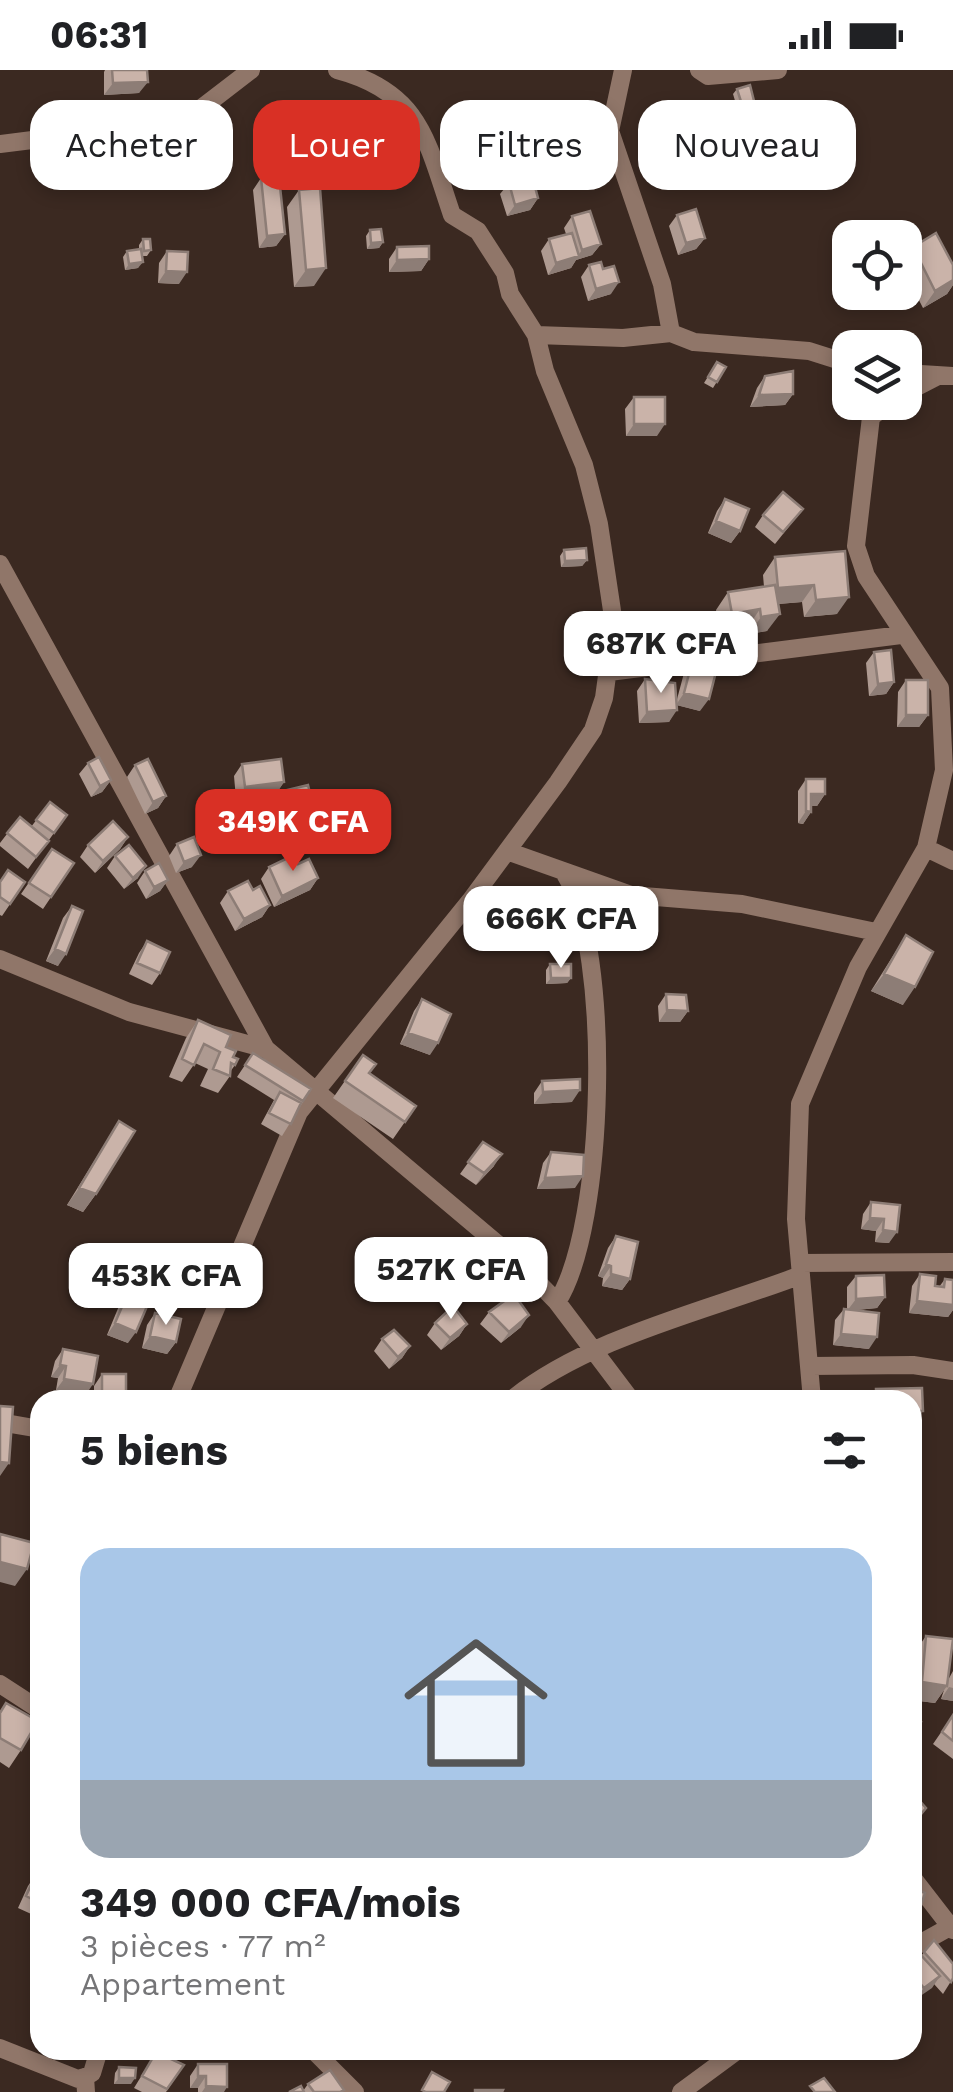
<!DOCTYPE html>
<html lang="fr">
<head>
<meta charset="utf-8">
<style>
  body { margin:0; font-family:"Work Sans",sans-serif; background:#f6f6f6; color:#202124; height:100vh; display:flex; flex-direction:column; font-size:38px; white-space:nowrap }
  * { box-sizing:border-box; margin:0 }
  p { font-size:32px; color:#757577 }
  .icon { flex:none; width:55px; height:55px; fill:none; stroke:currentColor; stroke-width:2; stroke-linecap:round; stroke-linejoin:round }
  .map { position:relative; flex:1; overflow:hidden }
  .side { position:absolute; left:30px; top:1320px; width:892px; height:670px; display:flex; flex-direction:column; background:#fff; border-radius:30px; box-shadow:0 5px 15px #0003 }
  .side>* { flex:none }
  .hud { position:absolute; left:30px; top:30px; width:895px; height:90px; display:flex; gap:20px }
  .tools { position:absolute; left:832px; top:150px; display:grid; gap:20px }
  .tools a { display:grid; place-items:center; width:90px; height:90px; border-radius:20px; background:#fff; box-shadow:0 5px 15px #0003; font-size:50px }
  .price { position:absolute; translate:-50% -85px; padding:0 22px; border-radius:20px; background:#fff; color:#222; font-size:32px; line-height:65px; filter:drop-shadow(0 2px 5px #0008) }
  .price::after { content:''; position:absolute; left:50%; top:60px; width:30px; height:22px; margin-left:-15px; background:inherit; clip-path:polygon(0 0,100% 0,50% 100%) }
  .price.on { background:#d93025; color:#fff }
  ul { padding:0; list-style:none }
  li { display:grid; align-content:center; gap:20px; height:530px; padding:0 50px }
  li span { display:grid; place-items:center; height:310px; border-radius:30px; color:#555 }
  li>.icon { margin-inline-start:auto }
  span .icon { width:180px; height:180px; fill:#fffc; stroke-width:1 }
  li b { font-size:42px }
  h2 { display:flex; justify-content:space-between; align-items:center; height:120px; padding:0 50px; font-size:42px }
  .tag { padding:0 35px; border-radius:30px; background:#fff; box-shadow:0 5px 15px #0003; font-size:35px; line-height:90px }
  .tag.on { background:#d93025; color:#fff }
  .status { display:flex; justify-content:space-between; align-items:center; height:70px; padding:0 50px; background:#fff; direction:ltr }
  .status svg { height:28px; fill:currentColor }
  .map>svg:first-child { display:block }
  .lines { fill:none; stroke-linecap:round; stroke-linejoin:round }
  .minor { stroke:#907669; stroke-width:18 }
  .wall { fill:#ae9a91 }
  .shaded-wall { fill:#8d7d76 }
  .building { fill:#cab3a9; stroke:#8d7d76; stroke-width:2.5 }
</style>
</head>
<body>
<div class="status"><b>06:31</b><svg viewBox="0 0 49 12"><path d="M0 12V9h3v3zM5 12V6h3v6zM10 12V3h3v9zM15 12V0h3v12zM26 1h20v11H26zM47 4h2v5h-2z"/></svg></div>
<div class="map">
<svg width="953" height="2022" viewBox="0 0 953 2022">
  <rect width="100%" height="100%" fill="#3b2921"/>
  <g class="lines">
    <path class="minor" d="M623,0L610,61L662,214L671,263
      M699,0L708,6L778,0
      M0,74L56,67L119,49L150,54L186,50L251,0
      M536,265L623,268L671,263L694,272L809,281L850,294
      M905,303L953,306
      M905,323L936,307
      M871,347L891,332
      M0,494L266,979L513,1187L557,1232L631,1330
      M609,602L901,565
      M926,778L953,791
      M507,781L631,825L742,834L876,862
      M0,889L129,942L266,979
      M800,1193L953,1192
      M557,1232C606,1157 612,880 565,804
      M811,1296L913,1295L953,1301
      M177,1330L299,1042L470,831L558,712L593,660L604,628L614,554L599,454L584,395L545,301L536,265L510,224L505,203L478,161L452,145C427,72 421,22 337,0
      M511,1330C589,1267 707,1241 801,1205
      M812,1330L796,1149L800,1034L858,897L926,778L944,700L940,618L866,506L856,476L871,347L868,332
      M0,1352L40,1359
      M0,1614L40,1640
      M912,1807L953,1860
      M912,1878L950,1857
      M0,1978L78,2009L85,2007
      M313,1980L355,2022
      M86,2022L85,2007L92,2003L99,1980
      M681,2022L738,1980"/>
  </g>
  <path class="wall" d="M105,0H147L139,23L104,25V2Z
    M737,19L755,35L751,41L739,44L733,24Z
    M378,86L403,105L395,117H370V98Z
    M261,108L285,164L276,176L259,178L253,120Z
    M509,113L538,128L530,140L507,146L500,124Z
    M299,120L314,216L294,217L287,137Z
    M677,145L705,168L696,179L678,185L669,156Z
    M572,146L601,174L592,185L576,190L571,198L548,205L541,181L549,169L566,164L564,158Z
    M370,160L383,172L379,178L367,179L366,166Z
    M143,169L151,180L147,186H142L138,198L125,200L123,187L127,181L139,179V175Z
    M397,177L429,189L421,201L389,202V189Z
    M913,177L953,195V215L947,224L923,238L905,203V187Z
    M167,181L179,214L158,213L159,193Z
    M589,195L603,199L611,224L588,231L581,207Z
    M717,292L726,297L713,318L704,313Z
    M765,306L793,324L785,335L750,337L757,318Z
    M634,327L657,366H626L625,339Z
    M725,429L740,461L731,473L708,463L717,441Z
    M803,439L775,474L755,457L763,445Z
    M564,480L587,490L582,496L561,497L560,486Z
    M845,481L837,544L804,547L802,532L778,534L767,561L749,564L748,557L719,561L716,540L728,522L764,517L763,505L775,487Z
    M630,551L643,585L625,588L621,563Z
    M874,582L894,612L886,624L869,626L866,593Z
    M692,592L700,641L677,635L669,652L639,653L637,621L645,609L676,633L684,603Z
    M906,610L928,645L919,657H897L898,622Z
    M88,693L111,710L102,722L91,727L79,704Z
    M242,694L284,712L277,722L313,735L304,747L271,754L266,734L273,724L236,729L234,706Z
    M135,695L166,726L158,738L145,744L127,707Z
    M806,709L825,724L817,736H811V742L803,754L798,753V721Z
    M50,732L67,745L28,799L0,776V773L20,747L31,757Z
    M128,767L120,779L95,803L80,787L88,775Z
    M177,774L192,797L176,803L169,786Z
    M52,779L74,793L43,839L21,824Z
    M115,786L138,808L124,819L107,798Z
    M298,794L318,808L310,820L274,837L261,809L269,797Z
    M145,801L168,810L160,821L146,829L137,813Z
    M0,812H25L2,846L0,845Z
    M253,820L270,835L262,847L235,861L220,833L228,821Z
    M548,828L554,858L550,864L541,863L544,834Z
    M72,836L58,896L46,891L63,848Z
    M906,865L903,935L871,921Z
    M147,871L160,903L152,915L129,904L139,883Z
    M550,894L571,908L567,913L546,914V900Z
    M666,924L688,941L680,952H659L658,936Z
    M422,929L430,985L400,974L414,941Z
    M198,950L226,977L233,987L235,995L230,1002V1006L218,1023L200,1016L208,999L195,993L182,1012L169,1007L186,968Z
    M253,983L311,1019L282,1066L261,1054L274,1030L237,1007Z
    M363,985L369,1003L416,1036L393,1069L333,1028Z
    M542,1011L572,1032L534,1034V1023Z
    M119,1051L96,1124L83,1142L67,1135Z
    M483,1072L494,1096L476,1115L460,1104Z
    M551,1082L575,1118L537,1119L543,1093Z
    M871,1132L900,1135L889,1173L875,1172L876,1161L861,1159L863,1144Z
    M616,1166L630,1209L622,1220L602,1216L603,1208L598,1206L608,1178Z
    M186,1180V1237L165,1230L178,1191Z
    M920,1204L935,1216L939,1217L945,1209L953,1210V1240L948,1247L909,1243L912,1216Z
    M856,1206L885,1227L877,1238L856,1240L869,1279L833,1275L835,1250L844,1239H847V1217Z
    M127,1225L128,1273L107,1265L119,1236Z
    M489,1242L521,1257L501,1273L480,1254Z
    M155,1243L176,1272L167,1284L142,1278L147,1255Z
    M435,1253L467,1254L459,1266L441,1280L427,1265Z
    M382,1269L410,1276L402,1288L389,1299L374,1281Z
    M63,1279L85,1326L56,1320L58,1308L51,1307L55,1291Z
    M102,1304L122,1330H94V1316Z
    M922,1318L923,1341L915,1352H912V1330H868L876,1319Z
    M926,1566L948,1610L953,1601V1631L941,1629L944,1620L935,1633L912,1630L914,1583Z
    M6,1633L21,1680L9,1698L0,1692V1641Z
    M953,1645V1689L933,1674Z
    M36,1804L40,1806V1848L18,1838L28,1816Z
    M934,1870L953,1908L943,1924L934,1914L916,1929L912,1926V1888L921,1886Z
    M156,1982L184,1995L166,2022H142L134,2018Z
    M198,1994L224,2022H198V2018H190V2006Z
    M119,1997L131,2014H114L115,2003Z
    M308,2014L344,2020L342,2022H289L303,2021Z"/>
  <path class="shaded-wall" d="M148,12L139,23L104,25L113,13Z
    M755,35L751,41L739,44L743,38Z
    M784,60L780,66L761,70L765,64Z
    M378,105H403L395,117H370Z
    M538,128L530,140L507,146L515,135Z
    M285,164L276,176L259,178L267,166Z
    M705,168L696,179L678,185L686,173Z
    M383,172L379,178L367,179L371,173Z
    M601,174L592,185L576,190L571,198L548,205L556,193L577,187L582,180Z
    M429,189L421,201L389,202L397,190Z
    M143,192L138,198L125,200L129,194Z
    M326,198L314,216L294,217L306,200Z
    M166,201L187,202L179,214L158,213Z
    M953,210V215L947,224L923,238L935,221Z
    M619,212L611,224L588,231L596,219Z
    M793,324L785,335L750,337L759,325Z
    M634,354H665L657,366H626Z
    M716,451L740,461L731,473L708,463Z
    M587,490L582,496L561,497L565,491Z
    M814,515L802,532L766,535L778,518Z
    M849,527L837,544L804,547L816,530Z
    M760,539L748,557L719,561L732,544Z
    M780,544L767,561L749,564L761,547Z
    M651,574L643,585L625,588L633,576Z
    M894,612L886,624L869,626L878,614Z
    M684,623L709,629L700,641L676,635Z
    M677,640L669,652L639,653L647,642Z
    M906,645H928L919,657H897Z
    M111,710L102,722L91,727L100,716Z
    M284,712L276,724L236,729L245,717Z
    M811,724H825L817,736H806Z
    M166,726L158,738L145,744L153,732Z
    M313,735L304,747L271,754L279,743Z
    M806,741L811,742L803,754L798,753Z
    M128,767L120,779L95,803L103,791Z
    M201,785L192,797L176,803L184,792Z
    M146,796L138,808L124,819L133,808Z
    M318,808L310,820L274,837L282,826Z
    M168,810L160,821L146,829L154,817Z
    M270,835L262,847L235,861L244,849Z
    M545,857L554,858L550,864L541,863Z
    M55,879L66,884L58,896L46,891Z
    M884,904L915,917L903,935L871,921Z
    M551,908H571L567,913L546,914Z
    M667,940L688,941L680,952H659Z
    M408,963L438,973L430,985L400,974Z
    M580,1020L572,1032L534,1034L543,1022Z
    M502,1084L494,1096L476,1115L484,1103Z
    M583,1106L575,1118L537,1119L545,1108Z
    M79,1118L96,1124L83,1142L67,1135Z
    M870,1148L884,1149L876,1161L861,1159Z
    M883,1160L897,1162L889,1173L875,1172Z
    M606,1194L611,1196L603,1208L598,1206Z
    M611,1204L630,1209L622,1220L602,1216Z
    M173,1218L194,1226L186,1237L165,1230Z
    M885,1227L877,1238L847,1241L856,1229Z
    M917,1231L953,1235V1240L948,1247L909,1243Z
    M529,1245L521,1257L501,1273L509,1262Z
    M115,1253L136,1262L128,1273L107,1265Z
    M467,1254L459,1266L441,1280L450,1268Z
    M841,1264L877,1267L869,1279L833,1275Z
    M150,1266L176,1272L167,1284L142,1278Z
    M410,1276L402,1288L389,1299L398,1287Z
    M60,1295L66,1296L58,1308L51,1307Z
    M64,1309L93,1314L85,1326L56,1320Z
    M126,1325L122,1330H102Z
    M912,1341H923L915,1352H912Z
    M0,1392L9,1393L0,1406Z
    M0,1492L27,1499L15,1516L0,1512Z
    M922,1612L947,1616L935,1633L912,1630V1625Z
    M949,1617L953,1618V1631L941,1629Z
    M940,1906L932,1918L916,1929L924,1918Z
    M134,1981L150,1983L146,1989L130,1987Z
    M198,2006H206L198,2018H190Z
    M119,2008H135L131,2014H114Z
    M206,2016L227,2017L224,2022H202Z"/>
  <path class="building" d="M112,0H147L148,12L113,13Z
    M750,15L755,35L743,38L737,19Z
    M782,52L784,60L765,64L764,57Z
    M378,86H403V105H378Z
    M532,106L538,128L515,135L509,113Z
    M279,107L285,164L267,166L261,108Z
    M320,118L326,198L306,200L299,120Z
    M696,139L705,168L686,173L677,145Z
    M590,141L601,174L582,180L572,146Z
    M381,159L383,172L371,173L370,160Z
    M572,163L579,186L556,193L549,169Z
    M936,163L953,195V210L935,221L913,177Z
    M143,169H150L151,180L144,181Z
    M429,176V189L397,190V177Z
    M141,179L143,192L129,194L127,181Z
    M167,181L188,182L187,202L166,201Z
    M601,192L603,199L614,196L619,212L596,219L589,195Z
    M717,292L726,297L717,312L708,307Z
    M793,301V324L759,325L765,306Z
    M634,327H665V354H634Z
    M783,422L803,439L783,462L763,445Z
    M725,429L749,439L740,461L716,451Z
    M586,478L587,490L565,491L564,480Z
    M845,481L849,527L816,530L814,515L778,518L775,487Z
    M775,515L780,544L761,547L760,539L732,544L728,522Z
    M648,549L651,574L633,576L630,551Z
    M891,580L894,612L878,614L874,582Z
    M692,592L717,598L709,629L684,623Z
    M645,609L675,613L677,640L647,642Z
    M906,610H928V645H906Z
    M99,687L111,710L100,716L88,693Z
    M148,689L166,726L153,732L135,695Z
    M281,689L284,712L245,717L242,694Z
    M806,709H825V724H811V742L806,741Z
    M308,715L313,735L279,743L275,723Z
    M50,732L67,745L54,763L36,750Z
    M20,747L49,771L36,787L7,763Z
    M113,751L128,767L103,791L88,775Z
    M194,767L201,785L184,792L177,774Z
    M129,775L146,796L133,808L115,786Z
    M52,779L74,793L51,827L29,813Z
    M294,785L298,794L309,789L318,808L282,826L269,797Z
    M159,793L168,810L154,817L145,801Z
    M8,800L25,812L10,834L0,827V812Z
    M248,811L253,820L260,816L270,835L244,849L228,821Z
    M548,828L557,829L554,858L545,857Z
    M72,836L83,841L66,884L55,879Z
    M906,865L933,882L915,917L884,904Z
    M147,871L170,882L160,903L137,893Z
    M550,894H571V908H551Z
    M666,924L686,925L688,941L667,940Z
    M422,929L451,944L438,973L408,963Z
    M198,950L231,965L226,977L236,981L233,987L238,989L235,995L231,993L230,1006L213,999L220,982L204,974L194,995L182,989Z
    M253,983L311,1019L303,1031L245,995Z
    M363,985L376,994L369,1003L416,1036L405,1052L345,1011Z
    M580,1009V1020L543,1022L542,1011Z
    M280,1022L301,1033L291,1054L269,1043Z
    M119,1051L135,1061L96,1124L79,1118Z
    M483,1072L502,1084L484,1103L468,1092Z
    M551,1082L584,1085L583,1106L545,1108Z
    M871,1132L900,1135L897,1162L883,1160L884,1149L870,1148Z
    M616,1166L638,1172L630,1209L611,1204V1196L606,1194Z
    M186,1180L208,1187L194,1226L173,1218Z
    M920,1204L936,1206L935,1216L944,1217L945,1209L953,1210V1235L917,1231Z
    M884,1205L885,1227L856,1229V1206Z
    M514,1224L529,1245L509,1262L489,1242Z
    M127,1225L148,1234L136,1262L115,1253Z
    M453,1236L467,1254L450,1268L435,1253Z
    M844,1239L879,1243L877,1267L841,1264Z
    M155,1243L181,1249L176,1272L150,1266Z
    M394,1260L410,1276L398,1287L382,1269Z
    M63,1279L98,1286L93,1314L64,1309L66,1296L60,1295Z
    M102,1304H126V1325L102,1329Z
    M922,1318L923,1341H912V1330H876V1319Z
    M591,1322L598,1330H582Z
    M0,1336L13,1337L9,1393L0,1392Z
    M0,1464L34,1473L27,1499L0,1492Z
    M926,1566L953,1569L947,1616L922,1612Z
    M912,1608H917L916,1618L912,1617Z
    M6,1633L38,1651L21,1680L0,1668V1643Z
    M953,1645V1671L942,1662Z
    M912,1648L921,1652L914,1674H912Z
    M912,1722L926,1738L914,1753L912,1750Z
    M36,1804L40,1806V1833L26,1826Z
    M914,1818L925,1823L916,1851L912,1850V1824Z
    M934,1870L953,1894V1908L951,1912L924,1882Z
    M919,1883L940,1906L924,1918L912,1904V1888Z
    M156,1982L184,1995L167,2019L142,2006Z
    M198,1994H227V2017L206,2016V2006H198Z
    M119,1997L136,1998L135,2008H119Z
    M330,2000L344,2020L340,2022H314L308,2014Z
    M432,2002L450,2012L444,2022H426L422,2020Z
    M824,2008L835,2022H815L810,2016Z
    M301,2016L304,2022H289Z
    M475,2020H503L502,2022H475Z"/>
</svg>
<div class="tools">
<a><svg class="icon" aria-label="locate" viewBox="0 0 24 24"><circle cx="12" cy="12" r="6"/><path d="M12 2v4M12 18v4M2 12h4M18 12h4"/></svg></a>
<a><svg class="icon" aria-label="layers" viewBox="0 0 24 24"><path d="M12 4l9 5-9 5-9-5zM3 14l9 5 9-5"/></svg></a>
</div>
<b class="price" style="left:661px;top:626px">687K CFA</b>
<b class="price on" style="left:293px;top:804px">349K CFA</b>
<b class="price" style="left:561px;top:901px">666K CFA</b>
<b class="price" style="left:451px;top:1252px">527K CFA</b>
<b class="price" style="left:166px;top:1258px">453K CFA</b>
<div class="hud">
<a class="tag">Acheter</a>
<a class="tag on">Louer</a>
<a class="tag">Filtres</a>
<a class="tag">Nouveau</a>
</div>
<section class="side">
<h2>5 biens<svg class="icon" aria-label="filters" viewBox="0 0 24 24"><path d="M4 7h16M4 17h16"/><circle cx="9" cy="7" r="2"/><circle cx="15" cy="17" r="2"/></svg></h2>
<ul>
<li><span style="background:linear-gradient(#a9c7e8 75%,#9aa5b1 0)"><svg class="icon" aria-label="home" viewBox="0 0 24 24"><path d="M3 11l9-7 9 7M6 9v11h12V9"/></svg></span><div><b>349 000 CFA/mois</b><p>3 pièces · 77 m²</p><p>Appartement</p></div></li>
</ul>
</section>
</div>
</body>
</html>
